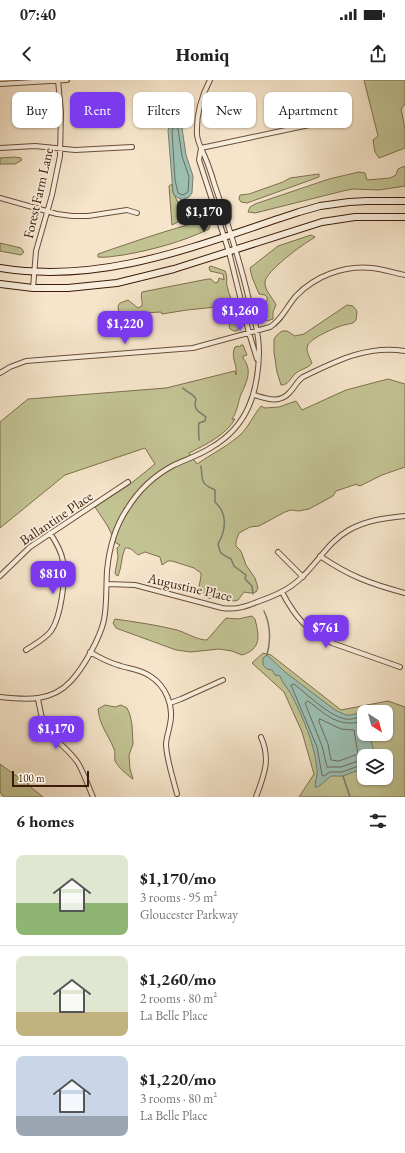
<!DOCTYPE html>
<html lang="en">
<head>
<meta charset="utf-8">
<style>
  body { margin:0; font-family:"EB Garamond",serif; background:#f2f2f2; color:#222; height:100vh; display:flex; flex-direction:column; font-size:15px; white-space:nowrap }
  * { box-sizing:border-box; margin:0 }
  p { font-size:13px; color:#767676 }
  .icon { flex:none; width:22px; height:22px; fill:none; stroke:currentColor; stroke-width:2; stroke-linecap:round; stroke-linejoin:round }
  .map { position:relative; height:717px; overflow:hidden }
  .drawer { display:flex; flex-direction:column; background:#fff; flex:1 }
  .drawer>* { flex:none }
  .hud { position:absolute; left:12px; top:12px; width:381px; height:36px; display:flex; gap:8px }
  .needle { width:26px; rotate:144deg }
  .tools { position:absolute; left:357px; top:625px; display:grid; gap:8px }
  .tools a { display:grid; place-items:center; width:36px; height:36px; border-radius:8px; background:#fff; box-shadow:0 1px 3px #0004; font-size:20px }
  .scale { position:absolute; left:12px; bottom:10px; width:77px; box-sizing:border-box; padding-left:4px; border:2px solid #3c1b09; border-top:0; font-size:11px; line-height:14px; white-space:nowrap; color:#3c1b09; -webkit-text-stroke:3px #f9eedd; paint-order:stroke }
  .price { position:absolute; translate:-50% -34px; padding:0 9px; border-radius:8px; background:#7c3aed; color:#fff; font-size:13px; line-height:26px; filter:drop-shadow(0 1px 2px #0008) }
  .price::after { content:''; position:absolute; left:50%; top:24px; width:12px; height:9px; margin-left:-6px; background:inherit; clip-path:polygon(0 0,100% 0,50% 100%) }
  .price.current { background:#222; color:#fff }
  ul { padding:0; list-style:none }
  li { display:flex; align-items:center; gap:12px; height:100px; padding:0 16px }
  li+li { border-top:1px solid #e0e0e0 }
  li span { display:grid; place-items:center; flex:none; width:112px; height:80px; border-radius:8px; color:#555 }
  li>.icon { margin-inline-start:auto }
  span .icon { width:48px; height:48px; fill:#fffc; stroke-width:1 }
  li b { font-size:17px }
  h2 { display:flex; justify-content:space-between; align-items:center; height:48px; padding:0 16px; font-size:17px }
  .tag { padding:0 14px; border-radius:8px; background:#fff; box-shadow:0 1px 3px #0004; font-size:14px; line-height:36px }
  .tag.current { background:#7c3aed; color:#fff }
  .status { display:flex; justify-content:space-between; align-items:center; height:28px; padding:0 20px; background:#fff; direction:ltr }
  .status svg { height:11px; fill:currentColor }
  header { display:flex; justify-content:space-between; align-items:center; height:52px; padding:0 16px; background:#fff; font-size:18px; font-weight:800 }
  .map>svg:first-child { display:block }
  .green { fill:#c2c393; stroke:#7f6f4e; fill-rule:evenodd }
  .water { fill:#9dbfb3; stroke:#767d6f }
  .lines { fill:none; stroke-linecap:round; stroke-linejoin:round }
  .shore { stroke:#6c6d5e; stroke-width:1 }
  .stream { stroke:#767d6f; stroke-width:1.5 }
  .street-casing { stroke:#6a4e3a; stroke-width:6 }
  .secondary-casing { stroke:#3c1b09; stroke-width:8 }
  .street { stroke:#f9eedd; stroke-width:4 }
  .secondary { stroke:#f9eedd; stroke-width:6 }
  .labels { text-anchor:middle; stroke-width:3.5; stroke-linejoin:round; paint-order:stroke }
  .street-label { font-size:14px; fill:#3c1b09; stroke:#f9eedd }
</style>
</head>
<body>
<div class="status"><b>07:40</b><svg viewBox="0 0 49 12"><path d="M0 12V9h3v3zM5 12V6h3v6zM10 12V3h3v9zM15 12V0h3v12zM26 1h20v11H26zM47 4h2v5h-2z"/></svg></div>
<header><svg class="icon" aria-label="back" viewBox="0 0 24 24"><path d="M15 5l-7 7 7 7"/></svg>Homiq<svg class="icon" aria-label="share" viewBox="0 0 24 24"><path d="M12 15V3M7 8l5-5 5 5M5 13v7h14v-7"/></svg></header>
<div class="map">
<svg width="405" height="717" viewBox="0 0 405 717">
  <rect width="100%" height="100%" fill="#f6e5cb"/>
  <filter id="stains"><feTurbulence type="fractalNoise" baseFrequency=".005" numOctaves="4"/><feColorMatrix values="0 0 0 0 .2 0 0 0 0 .09 0 0 0 0 .02 0 0 0 .5 -.17"/></filter>
  <radialGradient id="worn" r=".72"><stop offset=".6" stop-color="#630" stop-opacity="0"/><stop offset="1" stop-color="#630" stop-opacity=".3"/></radialGradient>
  <path class="green" d="M364,0H405V24L401,29L405,49V68L379,78L375,72L373,60L378,56Z
    M14,77L21,78L22,80L15,84H0V78Z
    M405,86V106L379,110L353,109L343,111L255,133L248,132L250,127L255,124L329,99L359,92L365,93L367,100L390,98L396,95L398,89Z
    M319,94V97L247,123L241,122L239,119L240,115L249,114L283,102L290,98Z
    M172,104L173,112L179,125L202,120L205,127L201,132L189,136L172,145L169,106Z
    M203,141L209,143L210,146L209,149C182,162 152,170 123,175C114,176 106,178 98,177V174C133,162 167,150 203,141Z
    M311,155L315,157L314,158C304,163 265,192 265,202C264,210 273,218 276,225L273,232V239L267,241L261,228L262,224L267,221V217L265,215L259,214L252,197L250,188L278,166Z
    M0,163L21,168L24,172L21,175L0,171Z
    M211,186L225,191C228,197 226,200 227,206C229,215 233,224 236,231L234,235L239,244V248L237,251H234L230,249L229,246L231,242L216,227L187,230L162,234L161,232L123,234L119,233L118,226L120,223L128,220L138,228L142,226C143,221 140,217 142,212L208,199H211L215,203L218,202L219,198L224,200L223,194L210,191L209,187Z
    M347,225L353,226L357,231L356,240L353,243C350,244 347,244 344,245C336,247 311,258 308,265C305,270 310,278 312,283C309,288 301,289 296,293C290,298 289,305 281,305L277,292L274,272V259L276,256L282,251H287L295,256L304,254Z
    M241,265H243L247,275L243,276V278C254,292 245,304 240,317C238,324 237,332 232,339H235C226,355 205,365 189,373L197,384C210,375 226,367 239,356C248,348 253,336 261,326L265,328L279,327L296,321L302,330L346,310L388,299L405,304V387L382,395L360,406L357,405V404L336,411L333,416L309,429L299,431L291,430L285,432L259,446L250,447L239,453L236,461V466L241,471L246,485L255,498L258,508L256,512L250,513L244,512L238,520L235,521L208,518L200,511L199,507L201,496V493L194,488L172,481H168L162,485L160,477L145,472L138,475C134,472 131,467 125,468C121,477 122,487 118,496L116,495L115,493L118,477L117,468L120,465L116,463L107,445L95,427L129,405L155,384L145,368L65,395L0,448V342L28,319L166,308L235,291L236,295C238,285 230,277 235,267L238,266L240,267Z
    M252,536L255,539C259,555 262,569 242,575L232,571L219,569L191,572L176,570L124,551L116,548L113,543L115,539C136,542 157,545 177,550C187,553 197,560 207,560L226,538L238,539Z
    M263,573L271,575L341,630L388,621L405,627V717H299L314,694L302,652L284,612L252,583ZM364,632H386V654H364ZM364,676H386V698H364Z
    M105,625L115,627L121,625L127,628L130,635L132,645L133,664L129,675L130,689L133,699C127,695 118,687 115,681C114,677 116,672 114,669C108,654 100,647 98,629Z
    M0,684L15,695L23,699L33,709L43,717H4L0,712Z"/>
  <path class="water" d="M177,40L180,43L182,48L186,75L193,96L192,113L189,117L182,120L175,116L173,112L168,50L172,42Z
    M267,575L285,592L335,630L346,635H351L370,630H372L373,632H364V654H369L374,671L380,676H364V688L343,696H331L318,707H315C315,700 318,695 317,689C315,665 302,635 291,614C287,607 282,603 280,596L275,595L272,590L267,589L263,585V578Z"/>
  <g class="lines">
    <path class="shore" d="M175,45L178,49L182,76L189,97L188,112L183,115L178,113L175,100L172,51Z
      M364,636C358,637 352,640 345,639C328,635 308,615 294,604L291,605L317,667L322,695L324,696L330,692H342L364,684
      M320,639L341,649L354,650L358,674L339,681L331,680L328,664L319,642Z
      M364,641C338,648 328,636 308,621L305,623L322,666L327,687H341L364,679"/>
    <path class="stream" d="M183,308C187,313 193,313 196,319C193,330 198,331 206,337L205,341L199,343C198,348 199,354 199,360
      M201,386C203,400 199,403 215,410V422C228,434 226,450 218,464C221,476 221,473 231,479L234,486L246,495L245,499L252,506L253,514
      M264,531C271,546 271,560 267,575
      M343,696L350,717"/>
    <g class="street-casing">
      <path id="street" d="M0,4L67,0
        M0,68L35,66L75,70L132,67
        M201,68L199,80L229,172L249,253L257,279
        M201,68L333,40
        M0,118L57,134L72,136H88L127,130L137,133
        M33,208L36,171L52,115L60,76L61,32L58,0
        M0,293L10,287L26,281L193,268L270,247C282,240 287,226 296,216C315,196 344,185 372,188C383,189 394,193 405,195
        M254,315C267,319 280,324 290,312C295,307 297,301 303,297C336,281 367,265 405,271
        M278,472L303,497
        M320,476C349,496 371,504 405,513
        M0,496L30,467L128,402
        M107,504L135,505L222,528C235,530 245,527 257,522C274,516 289,510 302,497C319,481 329,461 349,450C367,440 385,438 405,436
        M282,512C295,537 307,551 332,563L400,587
        M26,570C35,564 45,559 51,551C61,537 66,498 63,481C61,470 56,462 50,453
        M90,572C100,578 110,583 121,586C131,589 141,590 150,596C166,606 174,626 170,644C169,651 166,658 166,665C167,681 173,698 177,714
        M0,617C26,620 52,622 71,601C84,587 100,558 104,540C107,524 106,507 107,491C109,469 115,447 127,429C138,411 155,395 174,385C187,379 200,375 212,367C248,346 258,312 259,273C259,254 254,237 249,220C240,181 228,144 215,106C212,96 209,86 205,77C202,70 198,63 197,55C196,36 201,17 210,0
        M38,619C40,628 41,638 45,646C53,660 69,669 78,683C84,693 88,706 93,717
        M170,623L181,619L223,600
        M256,717C264,695 271,680 261,657"/>
    </g>
    <g class="secondary-casing">
      <path id="secondary" d="M0,188C106,205 200,164 299,132L320,126L349,122L367,121H405
        M0,204L33,208H68L117,203L174,189L322,142L355,137H405"/>
    </g>
    <use href="#street" class="street"/>
    <use href="#secondary" class="secondary"/>
  </g>
  <g class="labels">
    <g class="street-label">
      <text transform="translate(38 113) rotate(-77)" y="5">Forest Farm Lane</text>
      <text transform="translate(56 438) rotate(-34)" y="5">Ballantine Place</text>
      <text transform="translate(190 507) rotate(13)" y="5">Augustine Place</text>
    </g>
  </g>
  <rect width="100%" height="100%" filter="url(#stains)"/>
  <rect width="100%" height="100%" fill="url(#worn)"/>
</svg>
<div class="tools">
<a><svg class="needle" viewBox="-14 -14 28 28"><path d="M0-13l5 13h-10z" fill="#e53935"/><path d="M0 13l5-13h-10z" fill="#767676"/></svg></a>
<a><svg class="icon" aria-label="layers" viewBox="0 0 24 24"><path d="M12 4l9 5-9 5-9-5zM3 14l9 5 9-5"/></svg></a>
</div>
<div class="scale">100 m</div>
<b class="price current" style="left:204px;top:153px">$1,170</b>
<b class="price" style="left:240px;top:252px">$1,260</b>
<b class="price" style="left:125px;top:265px">$1,220</b>
<b class="price" style="left:53px;top:515px">$810</b>
<b class="price" style="left:326px;top:569px">$761</b>
<b class="price" style="left:56px;top:670px">$1,170</b>
<div class="hud">
<a class="tag">Buy</a>
<a class="tag current">Rent</a>
<a class="tag">Filters</a>
<a class="tag">New</a>
<a class="tag">Apartment</a>
</div>
</div>
<section class="drawer">
<h2>6 homes<svg class="icon" aria-label="filters" viewBox="0 0 24 24"><path d="M4 7h16M4 17h16"/><circle cx="9" cy="7" r="2"/><circle cx="15" cy="17" r="2"/></svg></h2>
<ul>
<li><span style="background:linear-gradient(#dfe7d0 60%,#8fb573 0)"><svg class="icon" aria-label="home" viewBox="0 0 24 24"><path d="M3 11l9-7 9 7M6 9v11h12V9"/></svg></span><div><b>$1,170/mo</b><p>3 rooms · 95 m²</p><p>Gloucester Parkway</p></div></li>
<li><span style="background:linear-gradient(#dfe7d0 70%,#c2b280 0)"><svg class="icon" aria-label="home" viewBox="0 0 24 24"><path d="M3 11l9-7 9 7M6 9v11h12V9"/></svg></span><div><b>$1,260/mo</b><p>2 rooms · 80 m²</p><p>La Belle Place</p></div></li>
<li><span style="background:linear-gradient(#c9d6e8 75%,#9aa5b1 0)"><svg class="icon" aria-label="home" viewBox="0 0 24 24"><path d="M3 11l9-7 9 7M6 9v11h12V9"/></svg></span><div><b>$1,220/mo</b><p>3 rooms · 80 m²</p><p>La Belle Place</p></div></li>
</ul>
</section>
</body>
</html>
